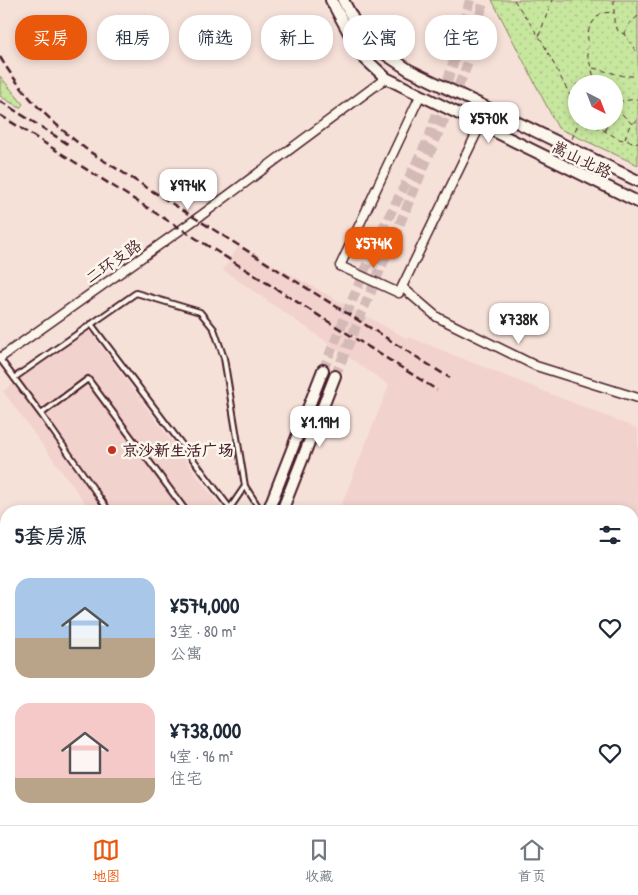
<!DOCTYPE html>
<html lang="zh">
<head>
<meta charset="utf-8">
<style>
  body { margin:0; font-family:"Patrick Hand","LXGW WenKai TC",sans-serif; background:#f2f2f3; color:#1f2937; height:100vh; display:flex; flex-direction:column; font-size:19px; white-space:nowrap }
  * { box-sizing:border-box; margin:0 }
  p { font-size:16px; color:#747a83 }
  .icon { flex:none; width:28px; height:28px; fill:none; stroke:currentColor; stroke-width:2; stroke-linecap:round; stroke-linejoin:round }
  .map { position:relative; flex:1; overflow:hidden }
  .drawer { position:absolute; left:0px; top:505px; width:639px; height:320px; display:flex; flex-direction:column; background:#fff; border-radius:20px 20px 0 0; box-shadow:0 2px 8px #0003 }
  .drawer>* { flex:none }
  .banner { position:absolute; left:15px; top:15px; width:609px; height:45px; display:flex; gap:10px }
  .needle { width:32px; rotate:138deg }
  .buttons { position:absolute; left:568px; top:75px; display:grid; gap:10px }
  .buttons a { display:grid; place-items:center; width:55px; height:55px; border-radius:50%; background:#fff; box-shadow:0 2px 8px #0003; font-size:25px }
  .price { position:absolute; translate:-50% -42px; padding:0 11px; border-radius:10px; background:#fff; color:#222; font-size:16px; line-height:32px; filter:drop-shadow(0 1px 2px #0008) }
  .price::after { content:''; position:absolute; left:50%; top:30px; width:15px; height:11px; margin-left:-8px; background:inherit; clip-path:polygon(0 0,100% 0,50% 100%) }
  .price.current { background:#ea580c; color:#fff }
  ul { padding:0; list-style:none }
  li { display:flex; align-items:center; gap:15px; height:125px; padding:0 15px }
  li span { display:grid; place-items:center; flex:none; width:140px; height:100px; border-radius:15px; color:#555 }
  li>.icon { margin-inline-start:auto }
  span .icon { width:60px; height:60px; fill:#fffc; stroke-width:1 }
  li b { font-size:21px }
  h2 { display:flex; justify-content:space-between; align-items:center; height:60px; padding:0 15px; font-size:21px }
  .tag { padding:0 18px; border-radius:20px; background:#fff; box-shadow:0 2px 8px #0003; font-size:18px; line-height:45px }
  .tag.current { background:#ea580c; color:#fff }
  .tabs { display:flex; justify-content:space-around; align-items:center; height:70px; border-top:1px solid #e0e1e3; background:#fff; font-size:14px; color:#747a83 }
  .tabs a { display:grid; justify-items:center; gap:2px }
  .tabs .current { color:#ea580c }
  .map>svg:first-child { display:block }
  .built { fill:#f2d2cc }
  .grass { fill:url(#grass-dots); stroke:#888264; fill-rule:evenodd }
  .lines { fill:none; stroke-linecap:round; stroke-linejoin:round }
  .secondary-tunnel { stroke:#d4bab6; stroke-width:10; stroke-dasharray:10 5; stroke-linecap:butt }
  .lane-casing { stroke:#4a1f2b; stroke-width:8 }
  .street-casing { stroke:#4a1f2b; stroke-width:11 }
  .secondary-casing { stroke:#4a1f2b; stroke-width:14 }
  .path { stroke:#4a1f2b; stroke-width:1; stroke-dasharray:5 4; stroke-linecap:butt }
  .lane { stroke:#fbf7ec; stroke-width:4 }
  .street { stroke:#fbf7ec; stroke-width:8 }
  .secondary { stroke:#fbf7ec; stroke-width:10 }
  .rail { stroke:#4a1f2b; stroke-width:2.5; stroke-dasharray:8 4; stroke-linecap:butt }
  .poi-dot { fill:#c8321e; stroke:#fbf7ec; stroke-width:2 }
  .labels { text-anchor:middle; stroke-width:5; stroke-linejoin:round; paint-order:stroke }
  .street-label { font-size:16px; fill:#4a1f2b; stroke:#fbf7ec }
  .poi-label { font-size:16px; font-weight:bold; fill:#4a1f2b; stroke:#fbf7ec; text-anchor:start }
</style>
</head>
<body>
<div class="map">
<svg width="638" height="825" viewBox="0 0 638 825">
  <defs>
    <pattern id="grass-dots" width="8" height="8" patternUnits="userSpaceOnUse" patternTransform="scale(1.25)"><rect width="8" height="8" fill="#c7e69e"/><path d="M2 2h.1M6 6h.1" fill="none" stroke="#acc588" stroke-width="1.8" stroke-linecap="round"/></pattern>
  </defs>
  <rect width="100%" height="100%" fill="#f6e1d9"/>
  <filter id="ink" filterUnits="userSpaceOnUse"><feTurbulence type="fractalNoise" baseFrequency=".02" numOctaves="2"/><feDisplacementMap in="SourceGraphic" scale="10" xChannelSelector="R" yChannelSelector="G"/><feConvolveMatrix kernelMatrix="1 2 1 2 8 2 1 2 1" color-interpolation-filters="sRGB"/></filter>
  <g filter="url(#ink)">
    <path class="built" d="M239,246L408,339L409,337L638,429V825H172L163,819H632V511H339L389,385L223,270Z
      M89,330L221,508L220,511H91L3,391Z"/>
    <path class="grass" d="M492,0H638V165L558,128ZM576,84H614V121H576Z
      M0,76L23,104L20,108L0,96Z"/>
    <g class="lines">
      <path class="secondary-tunnel" d="M323,370L379,236L429,138L453,64L470,0
        M335,376L466,68L484,0"/>
      <g class="lane-casing">
        <path id="lane" d="M91,324L229,507
          M0,359L41,414L88,379L186,511
          M14,378L136,293L200,312L214,329L224,358L245,486L261,511
          M41,414L109,511
          M228,511L245,486
          M0,628L6,631
          M632,680L638,682
          M632,772L638,775
          M503,819L520,825
          M527,825L529,819"/>
      </g>
      <g class="street-casing">
        <path id="street" d="M420,96L340,266L399,293L480,126
          M402,287L437,317L536,366L638,398
          M0,358L203,214L386,78"/>
      </g>
      <g class="secondary-casing">
        <path id="secondary" d="M331,0L361,55L386,78L638,202
          M343,0L364,40L409,70L638,181
          M268,511L323,370
          M282,511L335,376
          M148,825L150,819
          M160,825L162,819"/>
      </g>
      <path class="path" d="M514,0L542,41L576,107
        M614,0V21L618,31L624,34L638,54
        M624,34L630,23L638,16
        M539,36L552,0
        M593,68L624,76H638
        M596,84L586,50L589,45C585,31 591,23 601,13L614,12
        M587,121L619,139L638,143
        M632,124L617,109L621,101L638,99
        M605,131L608,121
        M572,139L579,121
        M625,139L630,125L638,120"/>
      <use href="#lane" class="lane"/>
      <use href="#street" class="street"/>
      <use href="#secondary" class="secondary"/>
      <path class="rail" d="M0,57C24,97 53,124 90,152L450,378
        M0,101L71,146
        M0,115L437,390
        M0,692L6,694"/>
    </g>
  </g>
  <circle class="poi-dot" cx="112" cy="450" r="5"/>
  <g class="labels">
    <g class="street-label">
      <text transform="translate(582 159) rotate(26)" y="6">嵩山北路</text>
      <text transform="translate(113 261) rotate(-35)" y="6">二环支路</text>
    </g>
    <g class="poi-label">
      <text x="122" y="456">京沙新生活广场</text>
    </g>
  </g>
</svg>
<div class="buttons">
<a><svg class="needle" viewBox="-14 -14 28 28"><path d="M0-13l5 13h-10z" fill="#e53935"/><path d="M0 13l5-13h-10z" fill="#747a83"/></svg></a>
</div>
<b class="price" style="left:489px;top:144px">¥570K</b>
<b class="price" style="left:188px;top:211px">¥974K</b>
<b class="price current" style="left:374px;top:269px">¥574K</b>
<b class="price" style="left:519px;top:345px">¥738K</b>
<b class="price" style="left:320px;top:448px">¥1.19M</b>
<div class="banner">
<a class="tag current">买房</a>
<a class="tag">租房</a>
<a class="tag">筛选</a>
<a class="tag">新上</a>
<a class="tag">公寓</a>
<a class="tag">住宅</a>
</div>
<section class="drawer">
<h2>5套房源<svg class="icon" aria-label="filters" viewBox="0 0 24 24"><path d="M4 7h16M4 17h16"/><circle cx="9" cy="7" r="2"/><circle cx="15" cy="17" r="2"/></svg></h2>
<ul>
<li><span style="background:linear-gradient(#a9c7e8 60%,#b9a48a 0)"><svg class="icon" aria-label="home" viewBox="0 0 24 24"><path d="M3 11l9-7 9 7M6 9v11h12V9"/></svg></span><div><b>¥574,000</b><p>3室 · 80 m²</p><p>公寓</p></div><svg class="icon" aria-label="heart" viewBox="0 0 24 24"><path d="M12 20l-8-8c-3-5 5-10 8-4 3-6 11-1 8 4z"/></svg></li>
<li><span style="background:linear-gradient(#f6c9c9 75%,#b9a48a 0)"><svg class="icon" aria-label="home" viewBox="0 0 24 24"><path d="M3 11l9-7 9 7M6 9v11h12V9"/></svg></span><div><b>¥738,000</b><p>4室 · 96 m²</p><p>住宅</p></div><svg class="icon" aria-label="heart" viewBox="0 0 24 24"><path d="M12 20l-8-8c-3-5 5-10 8-4 3-6 11-1 8 4z"/></svg></li>
</ul>
</section>
</div>
<nav class="tabs">
<a class="current"><svg class="icon" aria-label="map" viewBox="0 0 24 24"><path d="M3 6l6-2 6 2 6-2v14l-6 2-6-2-6 2zM9 4v14M15 6v14"/></svg>地图</a>
<a><svg class="icon" aria-label="saved" viewBox="0 0 24 24"><path d="M7 4h10v16l-5-4-5 4z"/></svg>收藏</a>
<a><svg class="icon" aria-label="home" viewBox="0 0 24 24"><path d="M3 11l9-7 9 7M6 9v11h12V9"/></svg>首页</a>
</nav>
</body>
</html>
